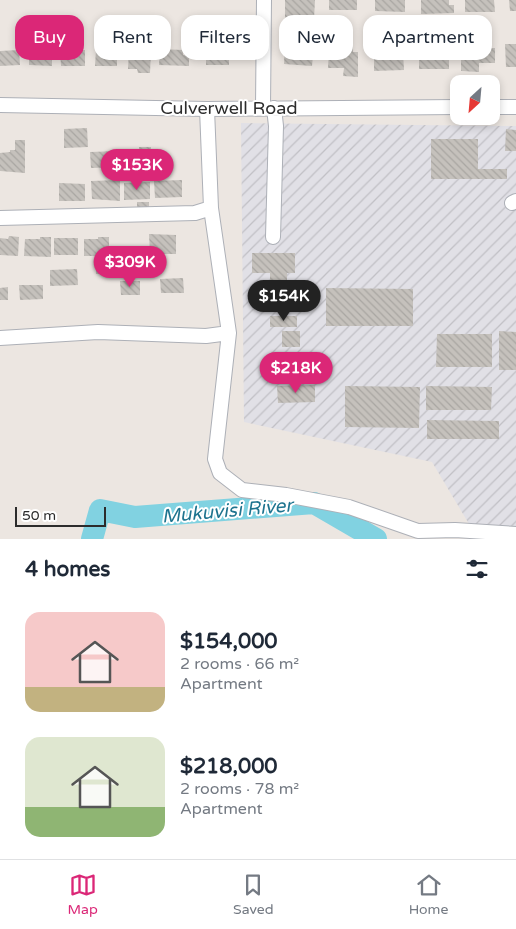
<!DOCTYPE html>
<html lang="en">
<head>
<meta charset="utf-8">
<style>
  body { margin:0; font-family:"Varela Round",sans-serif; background:#f2f2f3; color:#1f2937; height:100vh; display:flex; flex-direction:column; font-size:19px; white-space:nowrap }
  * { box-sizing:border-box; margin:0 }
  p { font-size:16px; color:#747a83 }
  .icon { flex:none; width:28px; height:28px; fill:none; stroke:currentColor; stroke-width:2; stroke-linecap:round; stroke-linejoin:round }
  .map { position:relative; height:539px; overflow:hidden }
  .drawer { display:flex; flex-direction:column; background:#fff; flex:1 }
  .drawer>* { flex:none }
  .banner { position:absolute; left:15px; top:15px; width:486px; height:45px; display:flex; gap:10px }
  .needle { width:32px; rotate:206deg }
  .fabs { position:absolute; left:450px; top:75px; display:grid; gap:10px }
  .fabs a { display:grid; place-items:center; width:50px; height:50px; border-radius:10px; background:#fff; box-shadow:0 2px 8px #0003; font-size:25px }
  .scale { position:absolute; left:15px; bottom:12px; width:91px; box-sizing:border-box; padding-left:5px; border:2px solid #2c2c2c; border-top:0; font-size:14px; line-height:18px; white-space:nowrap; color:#2c2c2c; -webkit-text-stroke:4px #fff; paint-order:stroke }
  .price { position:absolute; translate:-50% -42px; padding:0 11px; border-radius:18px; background:#db2777; color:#fff; font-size:16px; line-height:32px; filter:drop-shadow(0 1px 2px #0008) }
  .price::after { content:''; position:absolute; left:50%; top:30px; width:15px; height:11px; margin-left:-8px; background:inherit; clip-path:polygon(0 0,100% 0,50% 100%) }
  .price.active { background:#222; color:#fff }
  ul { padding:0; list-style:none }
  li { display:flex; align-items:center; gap:15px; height:125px; padding:0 25px }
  li span { display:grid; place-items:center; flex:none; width:140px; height:100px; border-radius:15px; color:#555 }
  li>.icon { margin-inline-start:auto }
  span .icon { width:60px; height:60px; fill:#fffc; stroke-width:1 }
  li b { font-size:21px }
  h2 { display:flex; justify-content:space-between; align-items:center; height:60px; padding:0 25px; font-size:21px }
  .chip { padding:0 18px; border-radius:15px; background:#fff; box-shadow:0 2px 8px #0003; font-size:18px; line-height:45px }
  .chip.active { background:#db2777; color:#fff }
  .dock { display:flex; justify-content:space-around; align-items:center; height:70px; border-top:1px solid #e0e1e3; background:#fff; font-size:14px; color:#747a83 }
  .dock a { display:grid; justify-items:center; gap:2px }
  .dock .active { color:#db2777 }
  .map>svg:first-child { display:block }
  .industrial { fill:url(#industrial-furrows) }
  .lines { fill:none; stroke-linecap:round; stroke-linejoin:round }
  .river { stroke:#81d2e1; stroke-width:22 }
  .building { fill:url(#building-back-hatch) }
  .minor-casing { stroke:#adb0b7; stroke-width:16 }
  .minor { stroke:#fff; stroke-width:14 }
  .labels { text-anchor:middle; stroke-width:4; stroke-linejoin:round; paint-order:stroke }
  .street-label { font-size:18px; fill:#2c2c2c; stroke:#fff }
  .water-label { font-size:19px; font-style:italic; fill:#1e748f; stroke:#fff }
</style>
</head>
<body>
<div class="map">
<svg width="516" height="539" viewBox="0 0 516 539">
  <defs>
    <pattern id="industrial-furrows" width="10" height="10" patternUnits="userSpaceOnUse" patternTransform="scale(1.25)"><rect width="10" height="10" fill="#e1e0e6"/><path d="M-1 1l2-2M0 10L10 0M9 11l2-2" fill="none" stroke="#c1c0c5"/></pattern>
    <pattern id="building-back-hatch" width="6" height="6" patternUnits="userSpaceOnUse" patternTransform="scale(1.25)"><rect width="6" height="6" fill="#c5c1bc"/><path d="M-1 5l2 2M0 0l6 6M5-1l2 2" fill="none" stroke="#a9a6a2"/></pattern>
  </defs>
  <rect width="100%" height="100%" fill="#ece6e1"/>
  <path class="industrial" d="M241,123L516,126V539H509L469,524L432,462L244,422Z"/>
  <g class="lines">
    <path class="river" d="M92,539L100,510L135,517L314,503L376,539"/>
  </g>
  <path class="building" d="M285,0H315L314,19L285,18Z
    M329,0H357V10H329Z
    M375,0H405V12L375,11Z
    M421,0H449V5H454V13L421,14Z
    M465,0H494L495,12H465Z
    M509,0H516V11H510Z
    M41,15L60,16V23H41Z
    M128,34H143V43L128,42Z
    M386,43H411V52H403L404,70L374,71V51H387Z
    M285,44L314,46L312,66L284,64Z
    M505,44H516V67H506Z
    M344,46L353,47V52H358V77L343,76L344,68H328L329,50L344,51Z
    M432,46L449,47V69H419V52H432Z
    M461,48H495V63H479V72L461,71Z
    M160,49L183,50V55L189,56V66L159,65Z
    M19,50L20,65L0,66V51Z
    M29,50L52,51V66L29,65Z
    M60,50H85V66H61Z
    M96,50H117V66H95Z
    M129,50L151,51L150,73H138L137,69H128Z
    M206,50H229V65H206Z
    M87,128L88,147L64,148V129Z
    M506,129L516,130V151H505Z
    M431,139H478V169H507V179H431Z
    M15,140H25V173L0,171V153L10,152V150H15Z
    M139,147H151V168H124V149L139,150Z
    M119,151L120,167L91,168L90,152Z
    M120,180V201L92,199L91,181Z
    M182,180V197L155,198L154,181Z
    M150,182V199L124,200V183Z
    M59,183L85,184V201H59Z
    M137,202H149V209H137Z
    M149,234L176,235V254H150Z
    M9,236L19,237L18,256L0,255V238L8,239Z
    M40,237H51V257L24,256L25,239H40Z
    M98,237H109V256H84V239H98Z
    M54,238H78V255H54Z
    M252,253H295V273H287V288H295L296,308L252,307V288H270V273H252Z
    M107,263V274H96V264Z
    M77,269L78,285L50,286V270Z
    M183,278L184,293H161L160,279Z
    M120,281H140V295H121Z
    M19,285H43V299L20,300Z
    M8,287V300H0V288Z
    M326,288L413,289V326H326Z
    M270,316H297V327H270Z
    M282,331H300V347H282Z
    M499,331L516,332V370H499Z
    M437,334H492V367H436Z
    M315,385V402L278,403L277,386Z
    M345,386L420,387L419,428L345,427Z
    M426,386L492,387L491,410H426Z
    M427,420L499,421V439H427Z"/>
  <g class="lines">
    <g class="minor-casing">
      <path id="minor" d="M0,105L207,109L459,107
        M263,107L264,0
        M491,107H516
        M207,109L211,208L229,333L215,459L220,473L242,490L286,495L349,507L418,531L455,530L516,534
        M512,203L516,201
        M0,218L195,213L211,208
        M273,237L276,126L274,108
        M0,338L98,332L206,336L229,333"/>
    </g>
    <use href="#minor" class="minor"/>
  </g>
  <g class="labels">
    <g class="street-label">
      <text x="229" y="114">Culverwell Road</text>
    </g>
    <g class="water-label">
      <text transform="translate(227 510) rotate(-5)" y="7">Mukuvisi River</text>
    </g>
  </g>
</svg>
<div class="fabs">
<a><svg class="needle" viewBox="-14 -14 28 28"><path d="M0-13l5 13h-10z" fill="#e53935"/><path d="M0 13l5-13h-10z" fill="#747a83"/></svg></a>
</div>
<div class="scale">50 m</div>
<b class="price" style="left:137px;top:191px">$153K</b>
<b class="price" style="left:130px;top:288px">$309K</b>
<b class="price active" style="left:284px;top:322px">$154K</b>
<b class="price" style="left:296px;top:394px">$218K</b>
<div class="banner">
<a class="chip active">Buy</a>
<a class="chip">Rent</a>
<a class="chip">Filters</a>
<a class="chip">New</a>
<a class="chip">Apartment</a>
</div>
</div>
<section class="drawer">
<h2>4 homes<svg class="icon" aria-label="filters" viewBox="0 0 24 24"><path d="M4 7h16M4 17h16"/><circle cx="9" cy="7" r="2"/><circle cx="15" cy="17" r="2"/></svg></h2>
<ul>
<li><span style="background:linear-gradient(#f6c9c9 75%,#c2b280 0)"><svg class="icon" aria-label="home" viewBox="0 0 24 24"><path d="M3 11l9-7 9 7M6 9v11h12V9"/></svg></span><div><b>$154,000</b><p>2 rooms · 66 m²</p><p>Apartment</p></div></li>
<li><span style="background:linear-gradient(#dfe7d0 70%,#8fb573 0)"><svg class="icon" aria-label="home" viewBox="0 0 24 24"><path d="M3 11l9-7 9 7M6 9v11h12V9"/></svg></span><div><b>$218,000</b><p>2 rooms · 78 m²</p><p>Apartment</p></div></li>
</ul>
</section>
<nav class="dock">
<a class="active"><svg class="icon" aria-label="map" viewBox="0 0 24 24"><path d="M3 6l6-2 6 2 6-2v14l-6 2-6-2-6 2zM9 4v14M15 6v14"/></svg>Map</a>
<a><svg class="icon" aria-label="saved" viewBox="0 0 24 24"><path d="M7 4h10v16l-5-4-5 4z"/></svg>Saved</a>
<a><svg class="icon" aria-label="home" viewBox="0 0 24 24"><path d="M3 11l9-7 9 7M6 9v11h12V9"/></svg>Home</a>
</nav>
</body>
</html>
